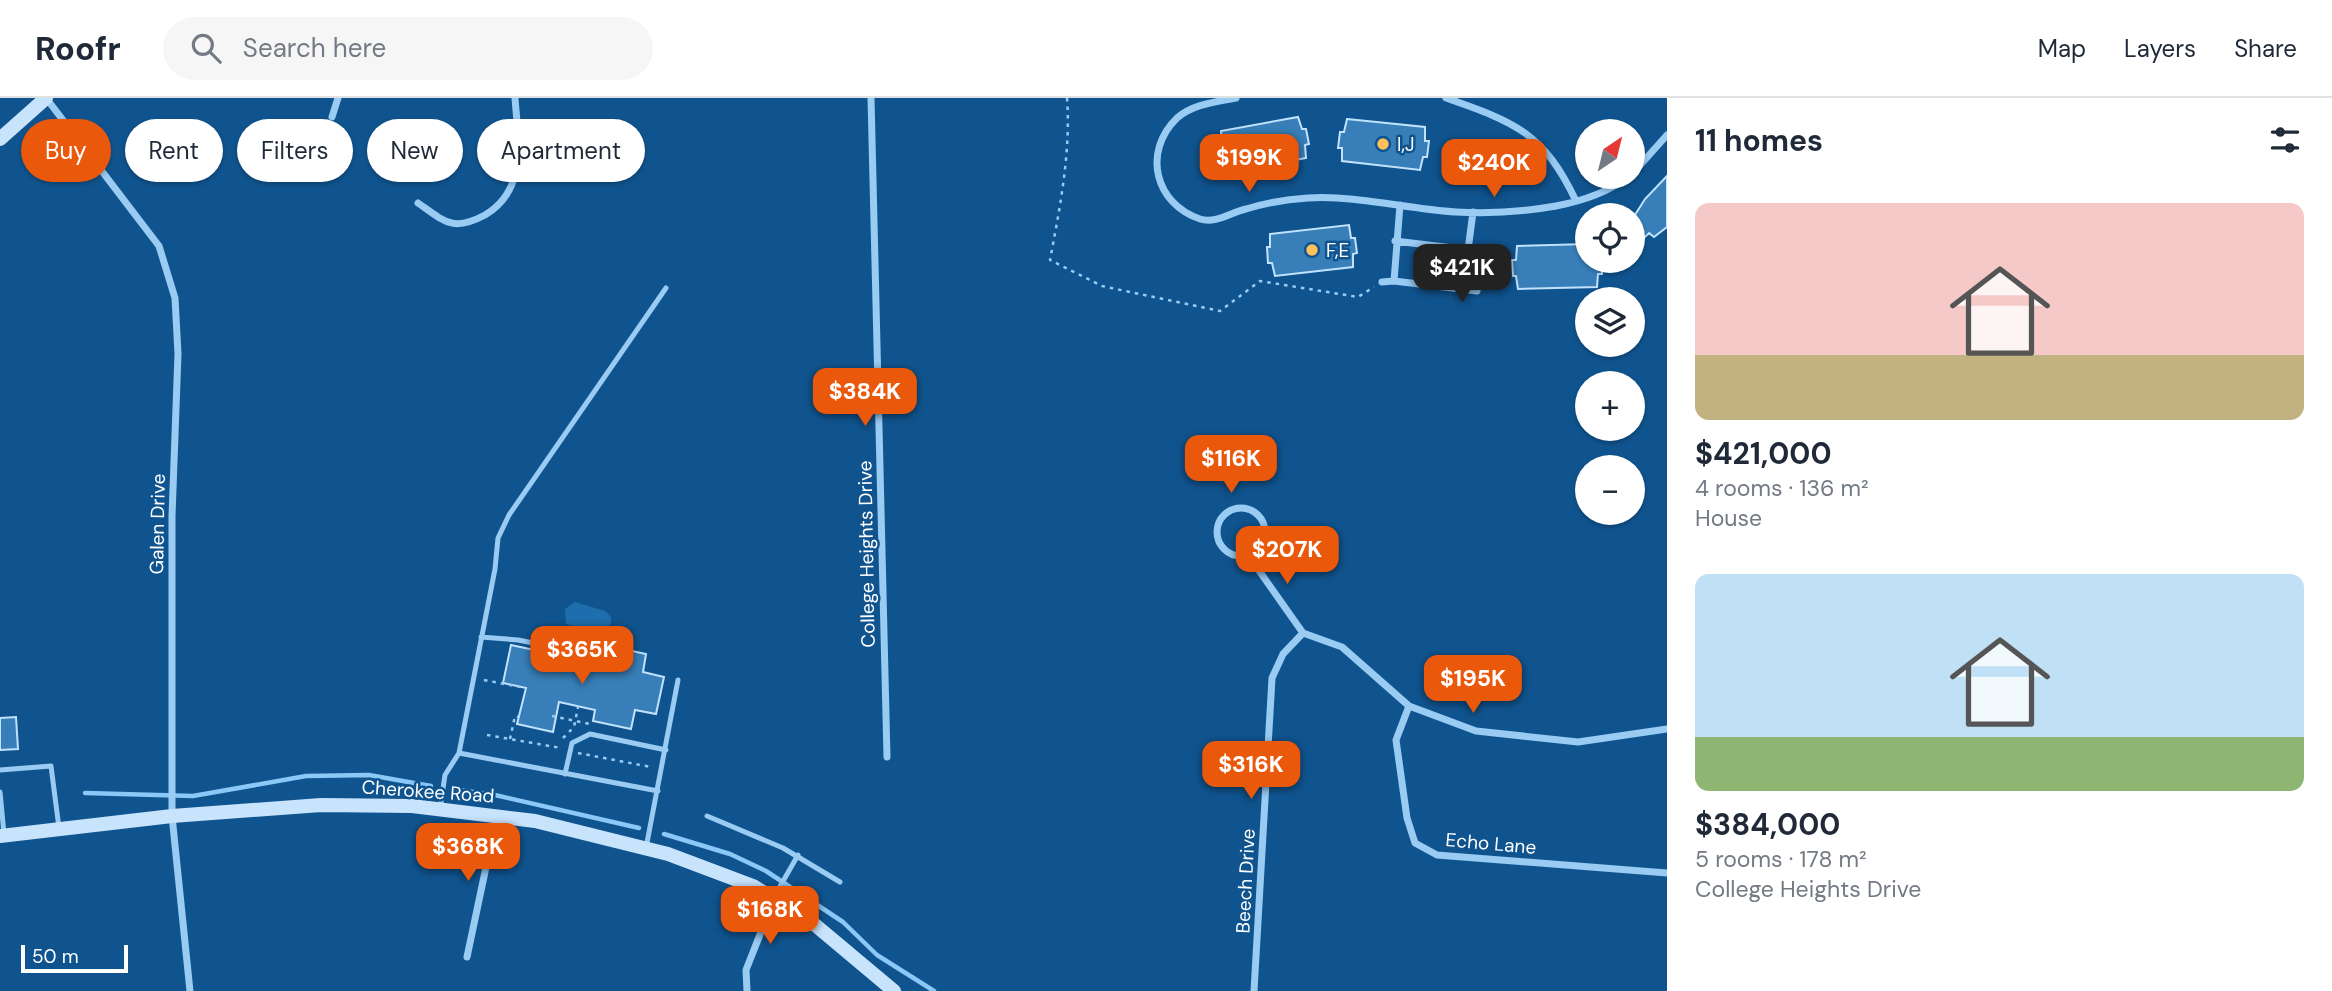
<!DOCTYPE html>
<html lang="en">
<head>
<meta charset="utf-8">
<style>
  body { margin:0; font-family:"DM Sans",sans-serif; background:#f6f6f7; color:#1f2937; height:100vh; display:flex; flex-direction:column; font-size:26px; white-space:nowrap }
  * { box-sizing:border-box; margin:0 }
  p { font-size:23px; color:#747a83 }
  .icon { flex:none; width:38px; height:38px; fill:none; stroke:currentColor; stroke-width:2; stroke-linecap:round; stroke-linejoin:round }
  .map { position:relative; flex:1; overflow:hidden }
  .sheet { display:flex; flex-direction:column; background:#fff; width:665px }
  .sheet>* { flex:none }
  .top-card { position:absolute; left:21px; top:21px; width:665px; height:63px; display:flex; gap:14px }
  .needle { width:46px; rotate:35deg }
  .buttons { position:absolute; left:1575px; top:21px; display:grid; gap:14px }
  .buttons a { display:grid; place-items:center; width:70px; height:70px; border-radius:50%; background:#fff; box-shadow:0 2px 5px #0004; font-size:35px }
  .scale { position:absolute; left:21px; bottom:18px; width:107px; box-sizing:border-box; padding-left:7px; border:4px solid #fff; border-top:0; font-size:19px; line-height:24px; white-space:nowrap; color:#fff; -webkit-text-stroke:5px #10548f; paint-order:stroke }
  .price { position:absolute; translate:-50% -60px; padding:0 16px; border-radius:14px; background:#ea580c; color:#fff; font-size:23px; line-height:46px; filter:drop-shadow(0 2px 4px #0008) }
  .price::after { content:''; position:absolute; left:50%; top:42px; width:21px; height:16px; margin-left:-10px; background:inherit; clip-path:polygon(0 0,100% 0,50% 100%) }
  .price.on { background:#222; color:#fff }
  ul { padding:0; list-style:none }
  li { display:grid; align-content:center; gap:14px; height:371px; padding:0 28px }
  li span { display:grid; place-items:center; height:217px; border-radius:14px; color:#555 }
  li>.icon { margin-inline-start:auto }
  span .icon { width:126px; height:126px; fill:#fffc; stroke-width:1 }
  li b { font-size:30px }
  h2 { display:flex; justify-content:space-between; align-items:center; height:84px; padding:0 28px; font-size:30px }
  .pill { padding:0 24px; border-radius:32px; background:#fff; box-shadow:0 2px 5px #0004; font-size:24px; line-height:63px }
  .pill.on { background:#ea580c; color:#fff }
  header { display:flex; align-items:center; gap:42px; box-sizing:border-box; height:98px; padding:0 35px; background:#fff; border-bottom:2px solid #e0e1e3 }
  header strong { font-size:33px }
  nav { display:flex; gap:38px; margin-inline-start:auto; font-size:24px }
  .search { width:490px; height:63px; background:#f6f6f7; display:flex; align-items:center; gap:18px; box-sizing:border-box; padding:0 24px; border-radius:38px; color:#747a83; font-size:26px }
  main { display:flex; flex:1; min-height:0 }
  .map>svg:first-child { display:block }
  .green { fill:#1e6dad }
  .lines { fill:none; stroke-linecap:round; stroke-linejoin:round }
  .stream { stroke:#8bc7f7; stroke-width:4.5 }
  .building { fill:#387fb9; stroke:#c1e2fd; stroke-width:2 }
  .path { stroke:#99cbf3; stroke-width:2.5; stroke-dasharray:3.5 5; stroke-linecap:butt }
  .lane { stroke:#99cbf3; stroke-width:5 }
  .street { stroke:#99cbf3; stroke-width:7 }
  .secondary { stroke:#c8e4fd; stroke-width:14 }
  .poi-dot { fill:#ffbf5b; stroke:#10548f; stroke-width:2.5 }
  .labels { text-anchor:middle; stroke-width:5; stroke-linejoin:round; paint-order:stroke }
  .poi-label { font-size:19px; fill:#fff; stroke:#10548f; text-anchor:start }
  .street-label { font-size:19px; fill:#fff; stroke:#10548f }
</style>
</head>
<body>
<header>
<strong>Roofr</strong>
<div class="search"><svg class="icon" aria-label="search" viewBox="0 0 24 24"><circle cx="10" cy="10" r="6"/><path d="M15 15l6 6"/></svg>Search here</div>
<nav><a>Map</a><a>Layers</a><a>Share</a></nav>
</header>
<main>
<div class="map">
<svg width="1667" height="893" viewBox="0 0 1667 893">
  <rect width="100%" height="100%" fill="#10548f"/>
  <path class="green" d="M575,504L605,513L611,519V526L600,536L566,526L565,511Z"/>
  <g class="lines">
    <path class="stream" d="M452,691L495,697L639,730
      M85,695L193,698L306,678L369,677L431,688
      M664,736L730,756L766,773L843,824L877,857L934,893"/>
  </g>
  <path class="building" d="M1298,19L1302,31H1306L1309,46L1305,47L1306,60L1229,75L1225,62L1221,63L1218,47L1222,46L1221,33Z
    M1347,21L1425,29V43H1429L1427,59H1423L1420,72L1342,63V50H1338L1340,34H1344Z
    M1462,59H1491L1492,78L1462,79Z
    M1667,78V129L1654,139L1649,135L1645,139L1633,129L1638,124L1633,120L1645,101Z
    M1349,127L1351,140H1355L1357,155L1353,156V169L1275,178L1272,165H1268L1267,149H1270V136Z
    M1587,146V163H1601L1602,176H1598L1597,189L1518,191L1516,178H1513L1512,162H1516L1517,148Z
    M511,547L605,567L609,548L646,556L643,574L664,579L656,616L635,612L631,631L593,623L595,612L559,604L553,634L517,626L526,590L503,585Z
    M16,619L18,651L0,652V620Z"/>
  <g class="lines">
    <path class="path" d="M1067,0C1071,54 1060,109 1050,162L1102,188L1220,213L1260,183L1358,199L1374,189
      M484,582L520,589
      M552,618L590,626
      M487,637L561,650
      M563,640L574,629L578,609
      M510,641L515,618L518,619
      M578,655L651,669"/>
    <path class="lane" d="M481,539L518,542L600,558
      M459,655L658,693
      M0,672L51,668L59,730
      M565,676L572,645L590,636L666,652
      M0,694L4,736
      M440,711L445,677L459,655L495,471L498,440L509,417L666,190
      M707,718L783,750L840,784
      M646,750L678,582
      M774,799L798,757"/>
    <path class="street" d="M46,0L159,148L175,200L178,256L172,418V718L190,893
      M871,0L887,659
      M1236,0C1216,4 1193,6 1177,20C1142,54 1155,106 1200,121C1216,126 1231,114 1246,111C1266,105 1288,101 1308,100C1358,97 1406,111 1456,114C1489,116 1522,114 1556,108C1582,103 1607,95 1628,79
      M1446,0C1515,24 1544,35 1576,103
      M332,19L338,0
      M1633,75L1667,37
      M418,105C445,124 453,134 485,117C528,92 518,42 515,0
      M1395,143L1478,153L1477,193L1394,183L1400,107
      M1468,152L1473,114
      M1382,184L1394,183
      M1217 434a24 24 0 1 1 48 0a24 24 0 1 1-48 0Z
      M1248,457L1303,535
      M1303,535L1342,549L1409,608L1476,633L1578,644L1667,631
      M1409,608L1396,642L1407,720L1415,745L1437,757L1667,775
      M467,859L497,717
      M747,893L746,872L774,801
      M1254,893L1272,580L1283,556L1303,535"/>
    <path class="secondary" d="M0,41L46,0
      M0,738L172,718L321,707L412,708L535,723L668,756L753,788L814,826L894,893"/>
  </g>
  <g class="poi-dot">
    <circle cx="1383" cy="46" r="7"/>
    <circle cx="1312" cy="152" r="7"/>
  </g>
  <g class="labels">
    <g class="poi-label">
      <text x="1397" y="53">I,J</text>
      <text x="1326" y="159">F,E</text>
    </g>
    <g class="street-label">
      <text transform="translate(157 426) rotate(-89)" y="7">Galen Drive</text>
      <text transform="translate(866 456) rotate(-91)" y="7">College Heights Drive</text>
      <text transform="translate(428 693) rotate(4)" y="7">Cherokee Road</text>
      <text transform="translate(1491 745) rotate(5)" y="7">Echo Lane</text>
      <text transform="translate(1245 783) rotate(-87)" y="7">Beech Drive</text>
    </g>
  </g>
</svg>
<div class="buttons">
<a><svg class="needle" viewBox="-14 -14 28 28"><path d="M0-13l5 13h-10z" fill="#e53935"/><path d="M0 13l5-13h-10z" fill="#747a83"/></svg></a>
<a><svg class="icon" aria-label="locate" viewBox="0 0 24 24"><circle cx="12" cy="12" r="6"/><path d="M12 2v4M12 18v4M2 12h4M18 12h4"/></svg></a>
<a><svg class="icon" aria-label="layers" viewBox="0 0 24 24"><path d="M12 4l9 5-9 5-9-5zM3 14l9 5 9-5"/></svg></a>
<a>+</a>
<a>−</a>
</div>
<div class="scale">50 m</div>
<b class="price" style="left:1249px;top:96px">$199K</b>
<b class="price" style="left:1494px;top:101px">$240K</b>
<b class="price on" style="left:1462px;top:206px">$421K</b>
<b class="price" style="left:865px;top:330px">$384K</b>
<b class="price" style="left:1231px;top:397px">$116K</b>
<b class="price" style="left:1287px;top:488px">$207K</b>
<b class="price" style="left:582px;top:588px">$365K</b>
<b class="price" style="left:1473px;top:617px">$195K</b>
<b class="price" style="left:1251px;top:703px">$316K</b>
<b class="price" style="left:468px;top:785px">$368K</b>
<b class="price" style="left:770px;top:848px">$168K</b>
<div class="top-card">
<a class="pill on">Buy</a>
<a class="pill">Rent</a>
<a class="pill">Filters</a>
<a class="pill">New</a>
<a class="pill">Apartment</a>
</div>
</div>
<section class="sheet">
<h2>11 homes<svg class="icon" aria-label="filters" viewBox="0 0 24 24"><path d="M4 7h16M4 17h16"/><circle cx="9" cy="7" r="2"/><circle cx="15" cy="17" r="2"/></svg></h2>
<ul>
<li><span style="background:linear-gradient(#f6c9c9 70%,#c2b280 0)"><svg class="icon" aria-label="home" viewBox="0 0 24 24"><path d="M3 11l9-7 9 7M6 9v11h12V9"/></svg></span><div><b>$421,000</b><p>4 rooms · 136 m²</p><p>House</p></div></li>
<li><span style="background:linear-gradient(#bfe0f5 75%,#8fb573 0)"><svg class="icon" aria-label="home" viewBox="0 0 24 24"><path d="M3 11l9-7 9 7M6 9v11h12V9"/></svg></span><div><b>$384,000</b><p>5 rooms · 178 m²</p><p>College Heights Drive</p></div></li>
</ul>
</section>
</main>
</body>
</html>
